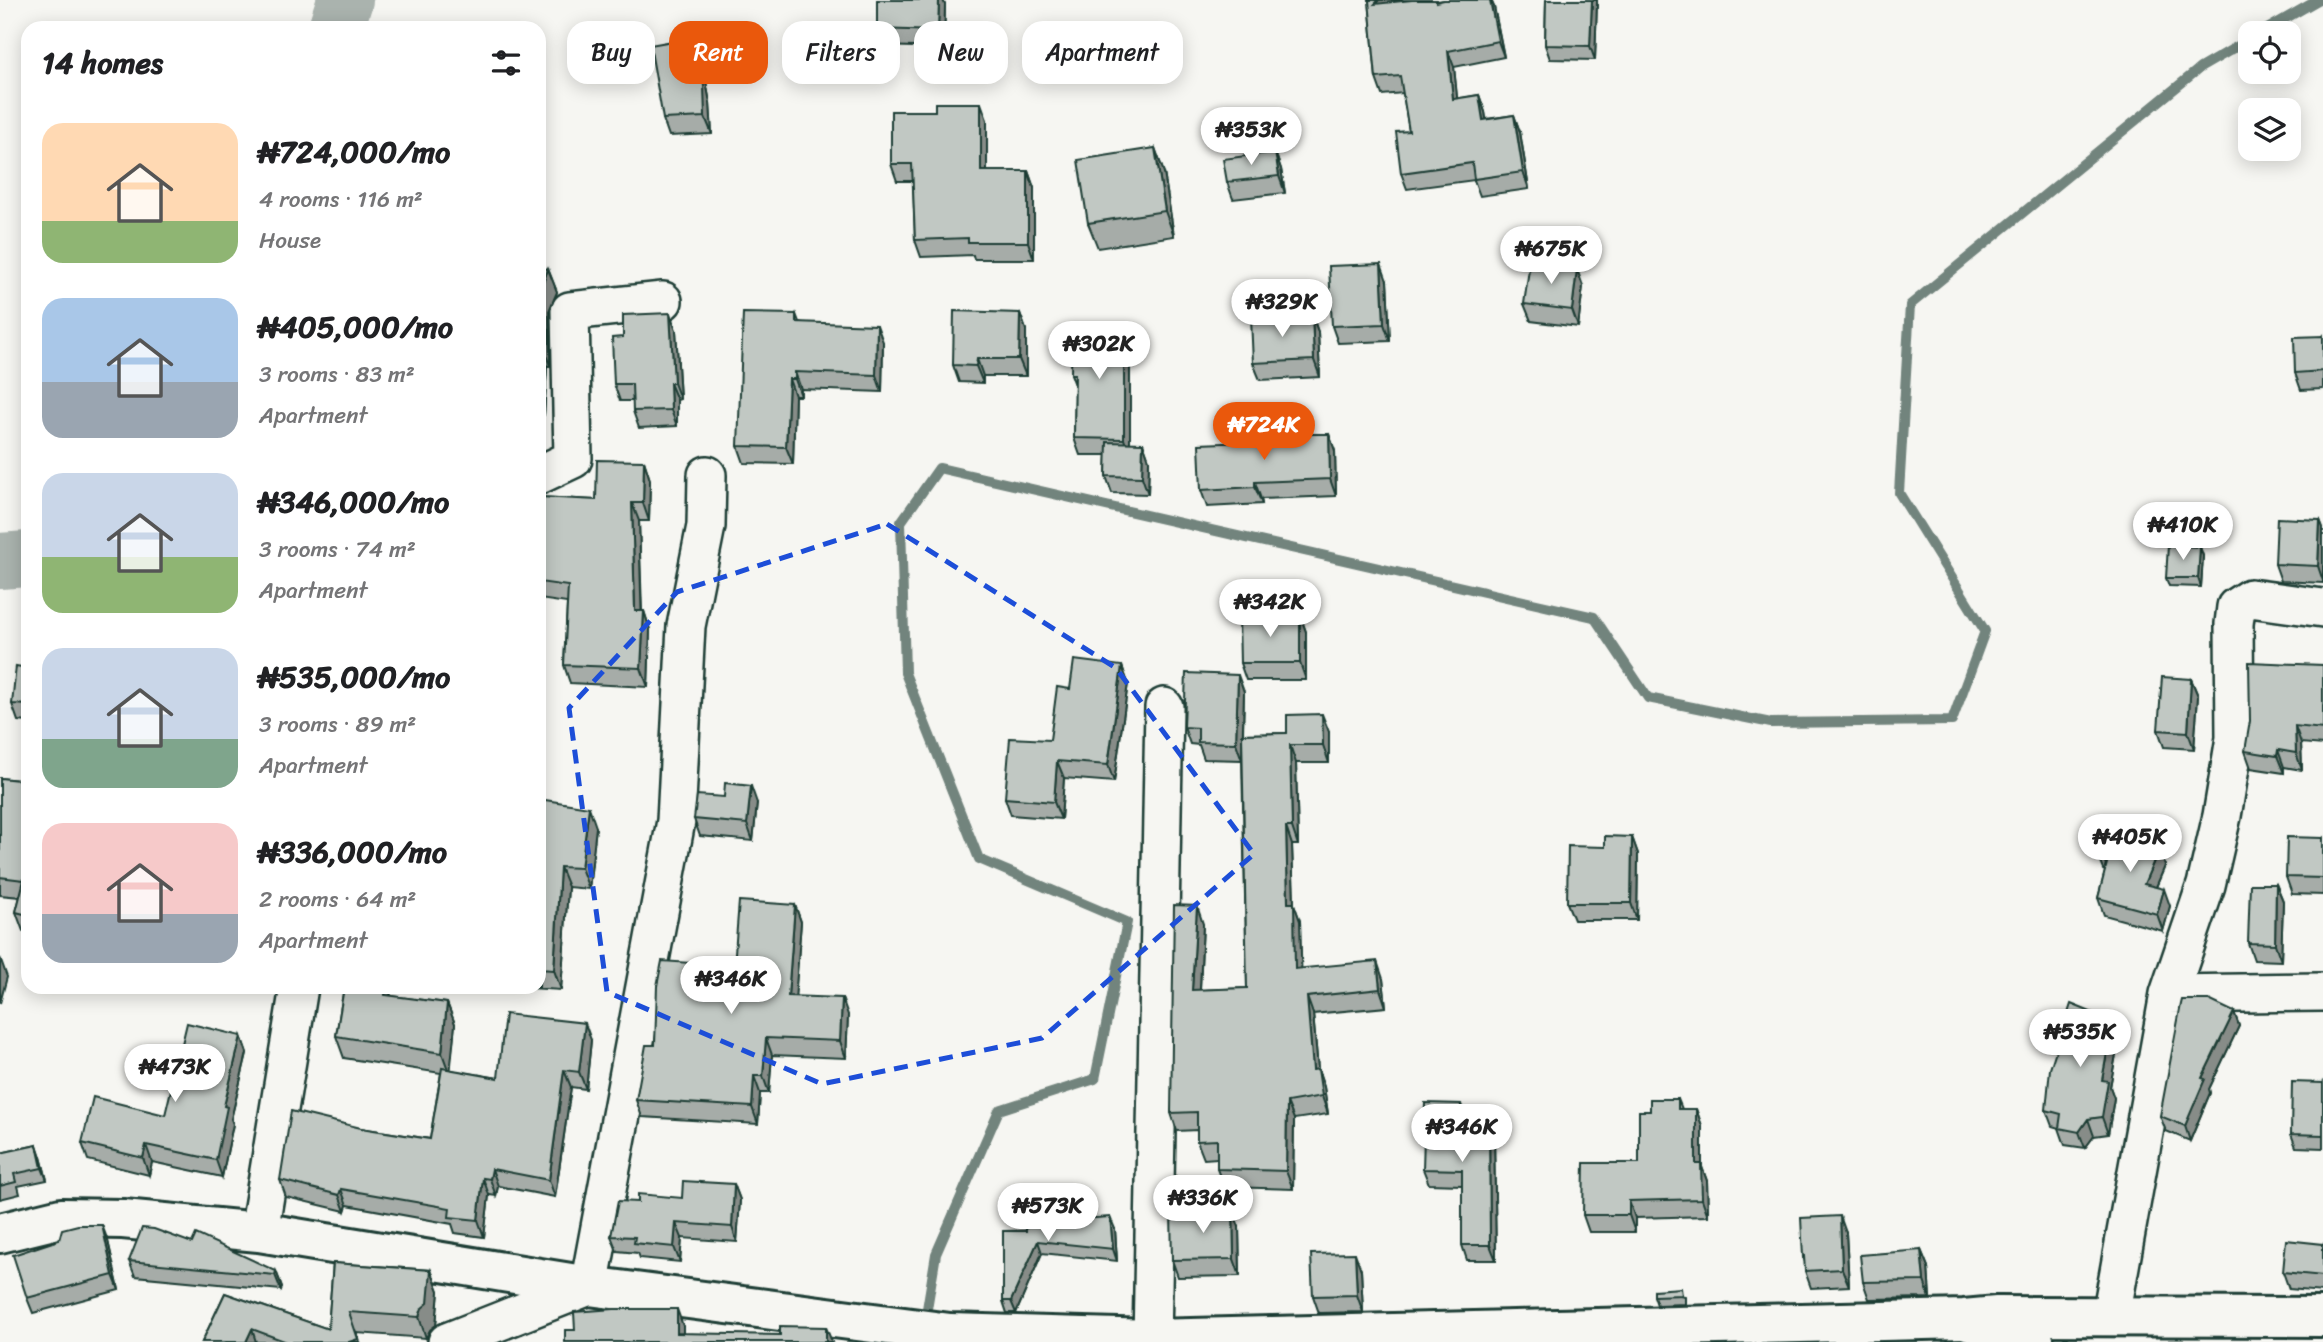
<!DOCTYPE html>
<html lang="en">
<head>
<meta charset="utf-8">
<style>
  body { margin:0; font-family:Sriracha,sans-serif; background:#f6f6f6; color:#202124; height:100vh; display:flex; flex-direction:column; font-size:26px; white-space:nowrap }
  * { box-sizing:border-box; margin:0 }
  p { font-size:23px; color:#757577 }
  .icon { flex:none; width:38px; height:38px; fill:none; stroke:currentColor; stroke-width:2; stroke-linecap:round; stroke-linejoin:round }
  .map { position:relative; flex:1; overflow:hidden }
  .sheet { position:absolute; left:21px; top:21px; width:525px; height:973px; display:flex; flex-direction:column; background:#fff; border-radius:21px; box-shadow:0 4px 18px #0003 }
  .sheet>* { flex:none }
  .top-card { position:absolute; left:567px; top:21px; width:665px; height:63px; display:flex; gap:14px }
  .controls { position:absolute; left:2238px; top:21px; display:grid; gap:14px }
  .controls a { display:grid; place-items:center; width:63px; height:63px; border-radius:14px; background:#fff; box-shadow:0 4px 18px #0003; font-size:35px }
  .price { position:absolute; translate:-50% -60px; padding:0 16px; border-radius:24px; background:#fff; color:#222; font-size:23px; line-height:46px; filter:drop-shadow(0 2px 4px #0008) }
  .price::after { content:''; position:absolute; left:50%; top:42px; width:21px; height:16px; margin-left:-10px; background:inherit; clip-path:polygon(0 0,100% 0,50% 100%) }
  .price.on { background:#ea580c; color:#fff }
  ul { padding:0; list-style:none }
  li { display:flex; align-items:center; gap:21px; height:175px; padding:0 21px }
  li span { display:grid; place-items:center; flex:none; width:196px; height:140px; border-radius:21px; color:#555 }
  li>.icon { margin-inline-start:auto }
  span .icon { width:84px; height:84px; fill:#fffc; stroke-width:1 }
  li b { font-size:30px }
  h2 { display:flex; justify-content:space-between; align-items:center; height:84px; padding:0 21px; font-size:30px }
  .chip { padding:0 24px; border-radius:21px; background:#fff; box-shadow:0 4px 18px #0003; font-size:24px; line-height:63px }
  .chip.on { background:#ea580c; color:#fff }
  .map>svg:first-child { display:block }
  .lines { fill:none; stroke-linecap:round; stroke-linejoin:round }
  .stream { stroke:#72847d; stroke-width:10 }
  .river { stroke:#aab3ae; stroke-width:56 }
  .street-casing { stroke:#1f3d34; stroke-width:42 }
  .secondary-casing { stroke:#1f3d34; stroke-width:44 }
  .street { stroke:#f6f6f2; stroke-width:37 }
  .secondary { stroke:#f6f6f2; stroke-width:38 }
  .wall { fill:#a6aca8; stroke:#1f3d34; stroke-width:2 }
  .shaded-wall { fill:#878c88; stroke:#1f3d34; stroke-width:2 }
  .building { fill:#c1c8c3; stroke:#1f3d34; stroke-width:2 }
  .marked { fill:none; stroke:#1d4ed8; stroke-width:5; stroke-dasharray:14 9; stroke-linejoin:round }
</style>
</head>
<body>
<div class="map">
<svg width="2323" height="1342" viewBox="0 0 2323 1342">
  <rect width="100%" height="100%" fill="#f6f6f2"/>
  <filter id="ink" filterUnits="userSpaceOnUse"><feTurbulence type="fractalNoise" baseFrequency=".0143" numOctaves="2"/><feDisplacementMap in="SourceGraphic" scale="14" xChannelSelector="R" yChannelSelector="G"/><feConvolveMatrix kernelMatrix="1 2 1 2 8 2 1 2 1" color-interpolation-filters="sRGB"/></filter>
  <g filter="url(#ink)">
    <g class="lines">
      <path class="stream" d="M2260,33L2318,0
        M925,1321L936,1254L999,1110L1095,1079L1127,922L979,859L905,673L901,522L939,468L1594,617L1648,698L1771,723L1952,721L1985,631L1899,493L1910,305L2200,68L2250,39"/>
      <path class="river" d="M336,28L345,0
        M0,561L28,559"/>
      <g class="street-casing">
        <path id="street" d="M539,475L573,459L570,311L663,301
          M2169,994L2323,992
          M259,1232L299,987
          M2111,1316L2169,994L2206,885L2222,816L2235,738L2234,624L2236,607L2250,598L2323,608
          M1966,1320L2035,1342
          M447,1342L589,1286L676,821L686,626L706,526L707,475
          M1152,1342L1164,707"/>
      </g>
      <g class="secondary-casing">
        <path id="secondary" d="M0,1233L61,1218L123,1219L259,1232L589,1286L950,1333L1152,1339L1964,1319L1997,1316L2323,1317"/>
      </g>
      <use href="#street" class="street"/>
      <use href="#secondary" class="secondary"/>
    </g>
    <path class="wall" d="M877,0H943L945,5L944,48L883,46L877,29Z
      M1369,0H1437V1L1444,0H1491L1494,7L1504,57L1454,67L1457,99L1479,95L1485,112L1486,119L1514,115L1520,132L1529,189L1480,196L1474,180L1407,189L1401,173L1409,131L1403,93L1382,95L1376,78Z
      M1546,0H1597V2L1595,60L1550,59L1545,45Z
      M695,37L701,54L710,103L712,134L669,136L663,119Z
      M987,120V171H1028L1034,188V259H974L973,255L921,257L915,240L913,181H897L891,164Z
      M1155,148L1164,173L1174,236L1098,248L1088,223Z
      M1275,152L1281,169L1285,193L1233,199L1227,182Z
      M539,268L548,269L557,292L549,311L550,366H547L544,415H539Z
      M1387,281L1390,341L1338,343L1332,326Z
      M1583,286L1578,327L1531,321L1524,304Z
      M1020,313L1026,330V376H983V383L959,382L953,365Z
      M796,314L799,322L883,342L882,392L801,389V396H795L793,464L744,463L738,446Z
      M1312,315L1318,332L1320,377L1260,380L1253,363Z
      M1124,325L1130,342V443H1143L1149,460L1148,494L1112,493L1106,476L1107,455H1080L1074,438L1075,385L1071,374Z
      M676,330L680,399L677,400V426L639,428L633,411V401H620L614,384L623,337Z
      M2323,336V389L2301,390L2295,373Z
      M1329,434L1335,451L1336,496L1261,499L1262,504L1207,507L1201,490L1297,440Z
      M644,461L650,480L649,521H639L642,611H644L650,630L648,687L570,683L564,665L567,603L539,599V495L540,497L596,500Z
      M2320,520L2323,528V583L2281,581L2275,564Z
      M2200,547L2203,556L2201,587L2169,586L2166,578Z
      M1300,615L1306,632V680H1246L1240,663Z
      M2323,665V745L2301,743L2302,770L2284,767V773L2251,768L2245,751Z
      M1122,666L1128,683L1114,782L1064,778L1061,819L1011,815L1005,798L1050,740L1070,689Z
      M28,668V722L18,721L12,704Z
      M2191,679L2198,696L2194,749L2164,747L2158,730Z
      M1244,692L1243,734L1329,732V763H1296L1298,845H1292L1294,904L1300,921L1301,969L1383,979L1386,1007L1313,1014L1318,1069L1324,1087L1328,1114L1294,1119L1293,1189L1224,1187L1217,1169V1158L1204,1159L1197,1141V1130L1177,1131L1171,1113L1203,924L1200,990L1247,988L1242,760L1204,759L1199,745L1190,744L1184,727Z
      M0,778L28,781V932L23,931L16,912L20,897L0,895Z
      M539,799L596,827L589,889L568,887L561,990L514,987H539Z
      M757,803L753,841L700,836L694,819Z
      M1632,837L1638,854L1637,920H1574L1567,903L1605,847Z
      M2323,838V895L2292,894L2286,877Z
      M2159,849L2165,866L2156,887L2170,906L2163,931L2104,915L2098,898L2105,872L2100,860Z
      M2276,884L2283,901L2281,961L2254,960L2248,943Z
      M795,905L801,922L795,996L848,1015L846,1058L772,1055L769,1093H760L758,1124L642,1117L636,1100L655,1045Z
      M344,987H388L391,996L447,1003L455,1024L450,1070L498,1078L591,1040L586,1089L571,1087L555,1197L498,1186L496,1196L489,1195L484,1237L455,1233L452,1224L347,1205L345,1211L286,1197L280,1180L361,1128L430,1139L441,1073L344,1058L336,1036Z
      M2234,1012L2239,1026L2209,1089L2210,1093L2190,1141L2166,1131L2160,1116Z
      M241,1036L247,1053L231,1119L233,1124L222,1177L152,1162L149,1175L88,1160L82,1143L165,1115Z
      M2119,1038L2110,1087L2114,1098L2108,1134L2094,1136L2085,1148L2065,1145L2059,1128L2052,1126L2046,1110Z
      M2323,1083V1148L2296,1147L2291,1134Z
      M1678,1099L1682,1109H1696L1702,1126V1167L1707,1181L1708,1216L1635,1218V1232H1589L1583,1215L1639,1163L1650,1111Z
      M1466,1120L1494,1135L1496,1260H1467L1462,1245V1185L1429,1184L1423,1169Z
      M37,1145L41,1157L47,1180L18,1186L20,1194L0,1199V1153Z
      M734,1184L740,1200L737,1242L682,1238L680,1262L640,1258L638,1253L617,1251L611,1236L638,1202L682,1198Z
      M1239,1227L1240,1276L1178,1277L1172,1260Z
      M1115,1229L1117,1261L1042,1253L1016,1313H1007L1003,1301V1231Z
      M1846,1233L1849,1286L1811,1288L1805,1271V1262L1803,1257Z
      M108,1241L119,1290L33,1313L27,1298Z
      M2323,1244V1292L2289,1289L2283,1272Z
      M1921,1250L1928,1267L1930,1298L1869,1299L1863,1282Z
      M129,1261L276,1271L282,1287L281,1290L135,1276Z
      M333,1263L431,1270L439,1291L436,1325L430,1330L426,1338L357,1333L360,1342H202L225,1293L328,1329Z
      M1361,1270L1363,1312L1319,1313L1313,1296Z
      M1654,1290L1685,1296V1304L1657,1305L1654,1296Z"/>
    <path class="shaded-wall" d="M939,0H943L945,5L944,48L938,31Z
      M1379,0H1405L1381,20L1375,4Z
      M1490,0H1491L1494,7L1504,57L1498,41Z
      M1592,0H1597V2L1595,60L1590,46Z
      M695,37L701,54L710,103L712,134L705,117Z
      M1448,51L1454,67L1459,116L1453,99Z
      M1479,95L1485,112L1489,136L1483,120Z
      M981,103L987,120V188L981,171Z
      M1514,115L1520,132L1529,189L1523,172Z
      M1155,148L1164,173L1174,236L1165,211Z
      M1275,152L1281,169L1285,193L1279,176Z
      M1028,171L1034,188V259L1028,242Z
      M1381,264L1387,281L1390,341L1384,324Z
      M548,269L557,292L549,311L550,366L542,344L541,288Z
      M1577,269L1583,286L1578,327L1572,310Z
      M670,313L676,330L680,399L674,383Z
      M1020,313L1026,330V376L1019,359Z
      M1312,315L1318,332L1320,377L1314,360Z
      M877,325L883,342L882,392L876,375Z
      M1124,325L1130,342V456L1124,439Z
      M539,346L547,366L544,415L539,400Z
      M977,359L983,376V383L976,366Z
      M795,372L801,389V396L795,379Z
      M789,379L795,396L793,464L786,447Z
      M670,383L677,400V426L671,410Z
      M1329,434L1335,451L1336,496L1330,479Z
      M1143,443L1149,460L1148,494L1142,477Z
      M644,461L650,480L649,521L643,503Z
      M1255,482L1261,499L1262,504L1255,487Z
      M632,503L639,521L642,629L635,611Z
      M2320,520L2323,528V581L2318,566Z
      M2200,547L2203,556L2201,587L2198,578Z
      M644,611L650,630L648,687L641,668Z
      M1300,615L1306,632V680L1300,663Z
      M1122,666L1128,683L1114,782L1108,765Z
      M1238,675L1244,692L1242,760L1236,743Z
      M2191,679L2198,696L2194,749L2188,732Z
      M1322,714L1329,732V763L1323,745Z
      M2295,726L2301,743L2302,770L2296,753Z
      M1290,745L1296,763L1298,845L1292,827Z
      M2278,750L2284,767V773L2277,756Z
      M1057,761L1064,778L1061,819L1054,802Z
      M751,786L757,803L753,841L747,824Z
      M589,807L596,827L589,889L581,868Z
      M1286,827L1292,845L1294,904L1300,921L1302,987L1295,969L1288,903Z
      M1632,837L1638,854L1637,920L1631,903Z
      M2159,849L2165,866L2150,901L2144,884Z
      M560,867L568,887L561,990L554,970Z
      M2276,884L2283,901L2281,961L2275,944Z
      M2164,889L2170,906L2163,931L2157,914Z
      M795,905L801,922L794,1013L788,996Z
      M1197,906L1203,924L1199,1008L1192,990Z
      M1,960L7,977L0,1003V963Z
      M1377,961L1383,979L1386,1007L1380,989Z
      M380,987H388L394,1005L393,1017Z
      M1307,997L1313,1014L1318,1069L1324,1087L1328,1114L1313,1070Z
      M842,998L848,1015L846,1058L840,1041Z
      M447,1003L455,1024L450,1075L442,1053Z
      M2234,1012L2239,1026L2209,1089L2210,1093L2190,1141L2185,1126L2202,1078Z
      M2113,1021L2119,1038L2110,1087L2114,1098L2108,1134L2102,1117V1080Z
      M585,1023L591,1040L586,1089L579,1072Z
      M241,1036L247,1053L231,1119L233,1124L222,1177L216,1160L224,1106Z
      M766,1038L772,1055L769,1093L763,1076Z
      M564,1070L571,1087L555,1197L549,1180Z
      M754,1076L760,1093L758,1124L752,1107Z
      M1287,1102L1294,1119L1293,1189L1286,1171Z
      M1461,1104L1466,1119L1460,1120Z
      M1696,1109L1702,1126V1167L1707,1181L1708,1216L1702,1199L1696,1164Z
      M2088,1119L2094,1136L2085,1148L2079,1132Z
      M1489,1120L1494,1135L1496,1260L1490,1245Z
      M37,1145L41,1157L47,1180L42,1168Z
      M146,1145L152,1162L149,1175L143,1158Z
      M492,1169L498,1186L496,1196L490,1179Z
      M483,1178L489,1195L484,1237L478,1220Z
      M734,1184L740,1200L737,1242L732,1227Z
      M341,1189L347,1205L345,1211L339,1195Z
      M1629,1201L1635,1218V1232L1629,1215Z
      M1233,1210L1239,1227L1240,1276L1234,1259Z
      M1840,1216L1846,1233L1849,1286L1842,1269Z
      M1110,1217L1115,1229L1117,1261L1113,1249Z
      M676,1223L682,1238L680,1262L674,1247Z
      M102,1225L108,1241L119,1290L113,1275Z
      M1038,1241L1042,1253L1016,1313L1011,1301Z
      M1921,1250L1928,1267L1930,1298L1924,1281Z
      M1355,1253L1361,1270L1363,1312L1357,1295Z
      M431,1270L439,1291L436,1325L430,1330L426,1338L419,1317Z
      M276,1271L282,1287L281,1290L275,1275Z
      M677,1309L683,1326V1342L677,1333Z
      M826,1327L832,1342H826Z
      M252,1329L256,1342H246Z"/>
    <path class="building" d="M877,0H939L938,31L877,29Z
      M1369,0H1379L1375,4L1412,0H1436V2L1444,0H1490L1498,41L1448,51L1453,99L1479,95L1483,120L1514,115L1523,172L1474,179L1472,163L1401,173L1396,132L1409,131L1400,76L1376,78Z
      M1546,0H1592L1590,46L1545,45Z
      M695,37L704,86L705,117L663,119L650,45Z
      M935,103H981V171H1028V242H968V238L915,240L912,164H891V111H935Z
      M1155,148L1165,211L1088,223L1078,160Z
      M1275,152L1279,176L1227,182L1223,159Z
      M1530,262L1577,269L1572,310L1524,304Z
      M1381,264L1384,324L1332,326L1329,266Z
      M539,268L548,269L541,288L542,344L539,343Z
      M954,311L1020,313L1019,359H977L976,366L953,365Z
      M670,313L674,383H670L671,410L633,411L632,384H614L612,338L623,337V315Z
      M743,313L796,314V322L877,325L876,375L795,372V379H789L786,447L738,446Z
      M1312,315L1314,360L1253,363L1251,318Z
      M1072,324L1124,325V439L1074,438L1075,374H1071Z
      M2323,336V371L2295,373L2294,337Z
      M1297,434H1329L1330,479L1255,482V487L1201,490L1199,444L1297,440Z
      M1107,442L1143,443L1142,477L1106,476Z
      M597,460L644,461L643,503H632L635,611H644L641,668L564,665L568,586L539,582V497L596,500Z
      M2277,518L2320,520L2318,566L2275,564Z
      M2168,545L2200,547L2198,578H2166Z
      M1300,615V663H1240L1239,616Z
      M1074,660L1122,666L1108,765L1057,761L1054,802L1005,798L1010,738L1050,740L1057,687L1070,689Z
      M2249,662L2323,665V729L2295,726L2296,753L2278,750L2277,756L2245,751L2250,721Z
      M16,666L28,668V705L12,704Z
      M1186,673L1238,675L1236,743L1198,742V728L1184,727Z
      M2162,677L2191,679L2188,732L2158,730Z
      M1322,714L1323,745H1290L1292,827H1286L1288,903H1294L1295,969L1377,961L1380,989L1307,997L1313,1070L1318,1069L1322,1096L1287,1102L1286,1171L1217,1169V1140L1197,1141V1112L1171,1113L1174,905L1197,906L1192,990L1247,988L1242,734L1287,733V715Z
      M0,778L28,781V915L16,912L24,880L0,877Z
      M725,783L751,786L747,824L694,819L697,795L724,797Z
      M539,799L589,807L581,868L560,867L554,970L539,969Z
      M2113,830L2159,849L2144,884L2164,889L2157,914L2098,898L2107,863L2100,860Z
      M1605,836L1632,837L1631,903H1567L1568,846L1605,847Z
      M2287,837L2323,838V878L2286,877Z
      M2250,884H2276L2275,944L2248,943Z
      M739,901L795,905L788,996L842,998L840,1041L766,1038L763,1076H754L752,1107L636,1100L646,1045H655L657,986L662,961L734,966Z
      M344,987H386L385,995L447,1003L442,1053L336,1036Z
      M2182,1000H2209L2234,1012L2202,1078L2205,1079L2185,1126L2160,1116L2181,1004Z
      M2071,1004L2113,1021L2102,1080L2108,1081L2102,1117L2088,1119L2079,1132L2059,1128L2061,1114L2046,1110L2050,1069Z
      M505,1014L585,1023L579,1072L564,1070L549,1180L492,1169L490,1179L483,1178L478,1220L449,1217L450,1208L341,1189L339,1195L280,1180L291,1111L361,1128L430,1139L442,1068L498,1078Z
      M187,1023L241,1036L224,1106L227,1107L216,1160L146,1145L143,1158L82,1143L93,1097L165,1115Z
      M2292,1082L2323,1083V1135L2291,1134Z
      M1650,1099H1678V1109H1696V1164H1701L1702,1199L1629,1201V1215H1583L1584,1163H1639V1111H1650Z
      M1425,1103L1461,1104L1460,1120H1489L1490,1245H1462V1170L1423,1169Z
      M37,1145L42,1168L14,1174L16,1182L0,1186V1153Z
      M683,1181L734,1184L732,1227L676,1223L674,1247L634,1243L635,1237L611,1236L618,1201L638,1202V1194L682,1198Z
      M1233,1210L1234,1259L1172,1260L1171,1211Z
      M1027,1214L1080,1219L1110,1217L1113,1249L1038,1241L1011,1301H1003V1231H1026Z
      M1840,1216L1842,1269L1805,1271L1804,1256L1803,1257L1801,1218Z
      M78,1225H102L113,1275L27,1298L13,1255L59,1240L62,1229Z
      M142,1228L154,1229L192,1243L196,1234L276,1271L275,1275L129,1261Z
      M2286,1240L2323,1244V1276L2283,1272Z
      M1921,1250L1924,1281L1863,1282L1860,1255Z
      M1355,1253L1357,1295L1313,1296L1311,1254Z
      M333,1263L431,1270L428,1303L422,1308L419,1317L349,1312L358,1339L349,1342H287L252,1329L246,1342H202L225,1293L328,1329Z
      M1681,1288L1682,1295L1654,1296V1290Z
      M614,1309H677V1333L780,1335V1326L826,1327V1342H565V1330H575L574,1312Z"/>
  </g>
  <path class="marked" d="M887,524L1116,668L1254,854L1042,1038L822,1084L607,992L569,708L677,592Z"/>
</svg>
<div class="controls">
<a><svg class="icon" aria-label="locate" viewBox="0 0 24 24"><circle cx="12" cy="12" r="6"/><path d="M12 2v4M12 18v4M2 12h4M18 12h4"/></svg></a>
<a><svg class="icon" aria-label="layers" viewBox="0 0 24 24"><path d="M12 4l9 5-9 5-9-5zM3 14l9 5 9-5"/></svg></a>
</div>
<b class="price" style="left:1251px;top:167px">₦353K</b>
<b class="price" style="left:1551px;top:286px">₦675K</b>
<b class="price" style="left:1282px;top:339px">₦329K</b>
<b class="price" style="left:1099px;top:381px">₦302K</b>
<b class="price on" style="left:1264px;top:462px">₦724K</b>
<b class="price" style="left:2183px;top:562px">₦410K</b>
<b class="price" style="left:1270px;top:639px">₦342K</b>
<b class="price" style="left:2130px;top:874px">₦405K</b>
<b class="price" style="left:731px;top:1016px">₦346K</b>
<b class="price" style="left:2080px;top:1069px">₦535K</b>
<b class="price" style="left:175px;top:1104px">₦473K</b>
<b class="price" style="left:1462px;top:1164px">₦346K</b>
<b class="price" style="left:1203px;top:1235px">₦336K</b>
<b class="price" style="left:1048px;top:1243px">₦573K</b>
<div class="top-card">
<a class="chip">Buy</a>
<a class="chip on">Rent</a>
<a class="chip">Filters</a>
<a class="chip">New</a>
<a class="chip">Apartment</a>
</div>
<section class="sheet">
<h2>14 homes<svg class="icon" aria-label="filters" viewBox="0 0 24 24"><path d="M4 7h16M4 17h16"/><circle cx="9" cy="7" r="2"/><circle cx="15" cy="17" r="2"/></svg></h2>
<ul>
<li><span style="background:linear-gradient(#ffd9b3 70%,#8fb573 0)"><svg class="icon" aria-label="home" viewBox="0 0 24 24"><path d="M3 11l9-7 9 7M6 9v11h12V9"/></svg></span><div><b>₦724,000/mo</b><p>4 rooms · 116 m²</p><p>House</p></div></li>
<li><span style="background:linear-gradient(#a9c7e8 60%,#9aa5b1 0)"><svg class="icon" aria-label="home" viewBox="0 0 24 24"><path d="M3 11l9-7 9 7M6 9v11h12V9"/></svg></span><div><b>₦405,000/mo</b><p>3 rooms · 83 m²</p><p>Apartment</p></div></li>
<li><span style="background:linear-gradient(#c9d6e8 60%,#8fb573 0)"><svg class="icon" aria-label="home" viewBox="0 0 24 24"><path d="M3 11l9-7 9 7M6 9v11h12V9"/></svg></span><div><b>₦346,000/mo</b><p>3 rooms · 74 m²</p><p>Apartment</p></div></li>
<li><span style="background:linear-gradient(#c9d6e8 65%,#7fa58c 0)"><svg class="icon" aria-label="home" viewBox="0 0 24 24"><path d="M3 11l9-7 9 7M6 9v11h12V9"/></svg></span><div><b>₦535,000/mo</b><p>3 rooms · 89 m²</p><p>Apartment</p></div></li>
<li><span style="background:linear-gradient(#f6c9c9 65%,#9aa5b1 0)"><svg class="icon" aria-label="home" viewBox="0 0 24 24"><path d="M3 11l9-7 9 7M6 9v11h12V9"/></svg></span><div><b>₦336,000/mo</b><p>2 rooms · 64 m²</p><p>Apartment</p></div></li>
</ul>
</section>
</div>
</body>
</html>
